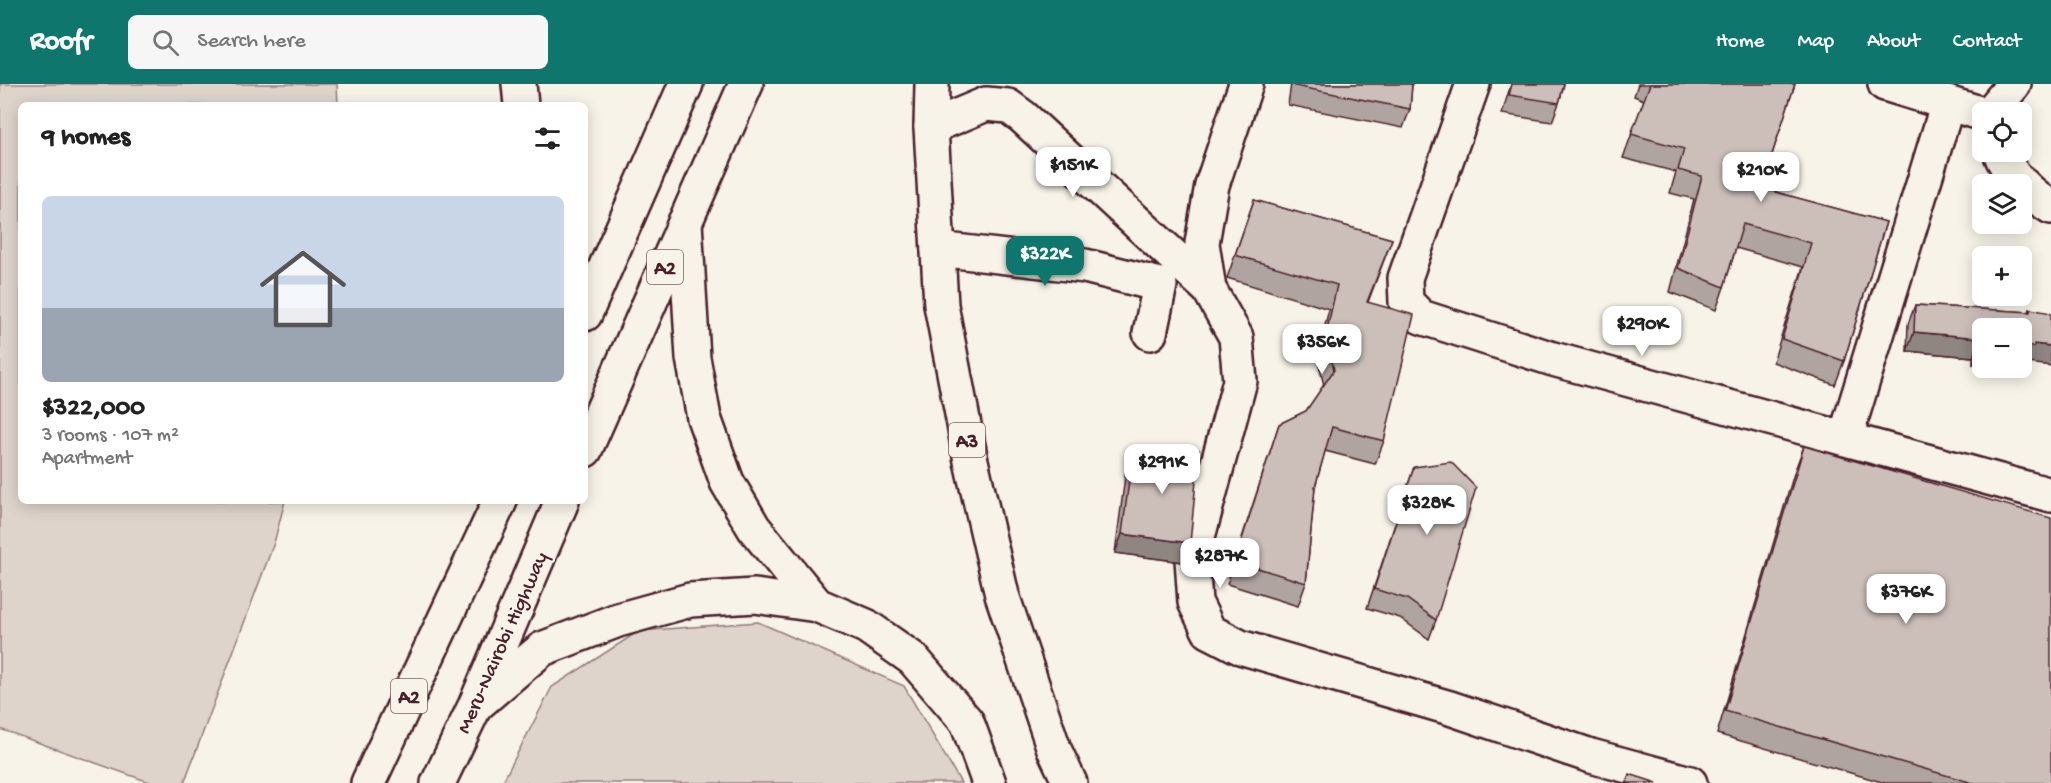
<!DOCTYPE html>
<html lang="en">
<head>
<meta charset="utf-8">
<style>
  body { margin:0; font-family:"Gochi Hand",sans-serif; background:#f6f6f6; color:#222; height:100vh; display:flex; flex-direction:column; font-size:22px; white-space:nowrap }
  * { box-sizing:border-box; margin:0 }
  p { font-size:20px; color:#767676 }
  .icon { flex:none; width:33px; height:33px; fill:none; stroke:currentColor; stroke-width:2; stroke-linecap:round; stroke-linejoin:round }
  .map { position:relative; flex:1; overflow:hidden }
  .panel { position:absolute; left:18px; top:18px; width:570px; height:402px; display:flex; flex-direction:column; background:#fff; border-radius:9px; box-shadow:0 3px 15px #0003 }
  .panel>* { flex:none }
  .fabs { position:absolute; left:1972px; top:18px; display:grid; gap:12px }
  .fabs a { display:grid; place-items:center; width:60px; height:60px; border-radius:9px; background:#fff; box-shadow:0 3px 15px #0003; font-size:30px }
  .price { position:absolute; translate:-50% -51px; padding:0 14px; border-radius:12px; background:#fff; color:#222; font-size:20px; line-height:39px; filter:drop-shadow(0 2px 3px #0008) }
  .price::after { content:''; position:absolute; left:50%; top:36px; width:18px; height:14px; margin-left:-9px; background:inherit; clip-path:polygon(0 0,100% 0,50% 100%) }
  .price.selected { background:#0f766e; color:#fff }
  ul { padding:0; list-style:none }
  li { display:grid; align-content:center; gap:12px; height:318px; padding:0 24px }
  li+li { border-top:2px solid #e0e0e0 }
  li span { display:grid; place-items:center; height:186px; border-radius:9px; color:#555 }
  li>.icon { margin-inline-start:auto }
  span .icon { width:108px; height:108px; fill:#fffc; stroke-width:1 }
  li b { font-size:26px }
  h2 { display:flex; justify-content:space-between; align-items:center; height:72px; padding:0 24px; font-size:26px }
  header { display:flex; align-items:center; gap:36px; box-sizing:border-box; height:84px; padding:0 30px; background:#0f766e; color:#fff }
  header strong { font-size:28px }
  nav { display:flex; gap:33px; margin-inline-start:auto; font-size:21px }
  .search { width:420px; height:54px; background:#f6f6f6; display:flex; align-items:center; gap:15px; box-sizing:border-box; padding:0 21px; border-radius:9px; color:#767676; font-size:22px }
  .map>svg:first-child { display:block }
  .green { fill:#ded4cc; stroke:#947a7c; stroke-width:1.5 }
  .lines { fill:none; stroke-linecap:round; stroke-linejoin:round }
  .minor-casing { stroke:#4a1f2b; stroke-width:38 }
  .highway-casing { stroke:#4a1f2b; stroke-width:38 }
  .minor { stroke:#f7f3e8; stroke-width:33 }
  .highway { stroke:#f7f3e8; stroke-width:33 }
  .wall { fill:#afa49f; stroke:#4a1f2b; stroke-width:1.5 }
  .shaded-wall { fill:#8f8682; stroke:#4a1f2b; stroke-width:1.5 }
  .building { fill:#ccbfb9; stroke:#4a1f2b; stroke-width:1.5 }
  .labels { text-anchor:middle; stroke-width:4.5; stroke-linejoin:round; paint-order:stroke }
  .shield { fill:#f7f3e8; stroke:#7e5f64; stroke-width:1.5 }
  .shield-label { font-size:20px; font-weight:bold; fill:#4a1f2b }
  .street-label { font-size:21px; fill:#4a1f2b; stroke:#f7f3e8 }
</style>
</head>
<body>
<header>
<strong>Roofr</strong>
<div class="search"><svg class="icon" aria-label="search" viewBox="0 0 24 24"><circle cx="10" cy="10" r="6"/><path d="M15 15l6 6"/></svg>Search here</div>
<nav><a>Home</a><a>Map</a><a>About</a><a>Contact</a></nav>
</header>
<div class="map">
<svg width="2051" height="699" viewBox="0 0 2051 699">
  <rect width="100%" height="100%" fill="#f7f3e8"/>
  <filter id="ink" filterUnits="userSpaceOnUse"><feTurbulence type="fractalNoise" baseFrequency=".0167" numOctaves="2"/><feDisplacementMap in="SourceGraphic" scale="12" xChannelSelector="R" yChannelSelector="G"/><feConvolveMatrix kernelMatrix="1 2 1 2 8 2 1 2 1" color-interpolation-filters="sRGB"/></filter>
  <g filter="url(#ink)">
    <path class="green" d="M0,0H337L338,21H21V417H285L274,459L184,699H152L0,645Z
      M758,538L904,602L961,699H502L552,603L639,547Z"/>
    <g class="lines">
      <g class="minor-casing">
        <path id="minor" d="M1246,0L1212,101L1202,159L1209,205L1236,253L1240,297L1192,475L1195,518L1209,547L1240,563L1450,624L1591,672L1690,699
          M1473,0L1405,194L1406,218L1421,233L1553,275L2051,411
          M1885,0L1983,30
          M1991,28L2014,0
          M931,43L986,20L1008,22L1023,33L1209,205
          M2000,68C2006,88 2033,112 2051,123
          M938,165L1085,182L1160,201L1150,249
          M1845,355L1948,19"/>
      </g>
      <g class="highway-casing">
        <path id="highway" d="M519,0L521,21
          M932,0L931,43L941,221L971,377L1002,511L1054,665L1070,699
          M685,138L693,274L704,334L727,398L754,444L817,521
          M585,230L686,0
          M585,366L746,0
          M475,622L542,565L618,536L690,516L755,512L817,521L866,542L913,575L967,638L989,699
          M368,699L500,417
          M438,699L475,622L562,417"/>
      </g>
      <use href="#minor" class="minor"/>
      <use href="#highway" class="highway"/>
    </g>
    <path class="wall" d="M1291,0H1412L1410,25L1403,44L1288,21Z
      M1511,0H1564L1559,19L1552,38L1502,30Z
      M1638,0H1795L1761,104L1886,138L1844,277L1835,301L1773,278L1803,183L1736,164L1724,203L1716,226L1670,208L1694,115L1670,109L1676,88L1623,74L1644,16L1634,12Z
      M1254,116L1392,155L1368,218L1384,357L1375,380L1325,367L1315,403L1306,499L1298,522L1227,500L1279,340L1306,327L1324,301L1317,274L1329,225L1227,194Z
      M1915,221L2029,228L2030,225L2027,281L1973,280V273L1907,267L1908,240Z
      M1804,362L2051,699H1885L1717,650L1795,386Z
      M1133,366L1183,478L1115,469L1126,385Z
      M1414,383L1436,536L1429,555L1400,534L1367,524Z"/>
    <path class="shaded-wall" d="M1914,248L1980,254L1973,273L1907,267Z
      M2034,260L2051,262V282L2028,279L2027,281H2022V262Z
      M1980,262H1983V281L1973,280Z
      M1122,450L1190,459L1183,478L1115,469Z"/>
    <path class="building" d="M1295,0H1412L1410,25L1295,2Z
      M1512,0H1564L1559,19L1509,11Z
      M1650,0H1795L1761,104L1886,138L1844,277L1782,255L1811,159L1743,140L1724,203L1678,184L1702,92L1678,86L1684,65L1631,50Z
      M1254,116L1392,155L1367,218L1414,231L1384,357L1332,343L1315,403L1306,499L1235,477L1279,340L1306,327L1334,286L1326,250L1337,201L1235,171Z
      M1915,221L2030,228V225L2051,229V262L2034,260V263L2022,262V244H1983V262H1980V254L1914,248Z
      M1804,362L2051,434V699H1973L1725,627Z
      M1133,366H1199L1190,459L1122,450Z
      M1451,378L1476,404L1436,536L1407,515L1374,505L1414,383Z
      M1629,690L1657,699H1627Z"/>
  </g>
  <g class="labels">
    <g class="shield">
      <rect x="647" y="166" width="36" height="34" rx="4.5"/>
      <rect x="949" y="339" width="36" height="34" rx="4.5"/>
      <rect x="391" y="595" width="36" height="34" rx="4.5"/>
    </g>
    <g class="shield-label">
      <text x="665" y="190">A2</text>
      <text x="967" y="363">A3</text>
      <text x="409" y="619">A2</text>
    </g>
    <g class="street-label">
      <text transform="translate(501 558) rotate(-66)" y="7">Meru-Nairobi Highway</text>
    </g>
  </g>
</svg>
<div class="fabs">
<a><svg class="icon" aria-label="locate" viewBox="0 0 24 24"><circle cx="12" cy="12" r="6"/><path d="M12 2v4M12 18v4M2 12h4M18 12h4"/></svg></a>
<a><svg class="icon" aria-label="layers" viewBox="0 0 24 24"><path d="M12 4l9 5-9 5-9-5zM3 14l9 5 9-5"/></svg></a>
<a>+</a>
<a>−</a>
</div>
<b class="price" style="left:1073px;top:114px">$151K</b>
<b class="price" style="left:1761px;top:119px">$210K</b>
<b class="price selected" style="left:1045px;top:203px">$322K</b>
<b class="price" style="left:1642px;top:273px">$290K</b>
<b class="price" style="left:1322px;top:291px">$356K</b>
<b class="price" style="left:1162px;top:411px">$291K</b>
<b class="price" style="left:1427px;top:452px">$328K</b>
<b class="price" style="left:1220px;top:505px">$287K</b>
<b class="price" style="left:1906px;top:541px">$376K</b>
<section class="panel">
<h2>9 homes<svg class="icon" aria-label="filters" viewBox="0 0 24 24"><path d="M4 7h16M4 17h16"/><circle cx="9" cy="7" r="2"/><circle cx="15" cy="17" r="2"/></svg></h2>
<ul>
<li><span style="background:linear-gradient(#c9d6e8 60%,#9aa5b1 0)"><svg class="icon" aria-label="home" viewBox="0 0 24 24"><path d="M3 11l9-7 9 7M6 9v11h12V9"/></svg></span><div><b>$322,000</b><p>3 rooms · 107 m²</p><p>Apartment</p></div></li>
</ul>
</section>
</div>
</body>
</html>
